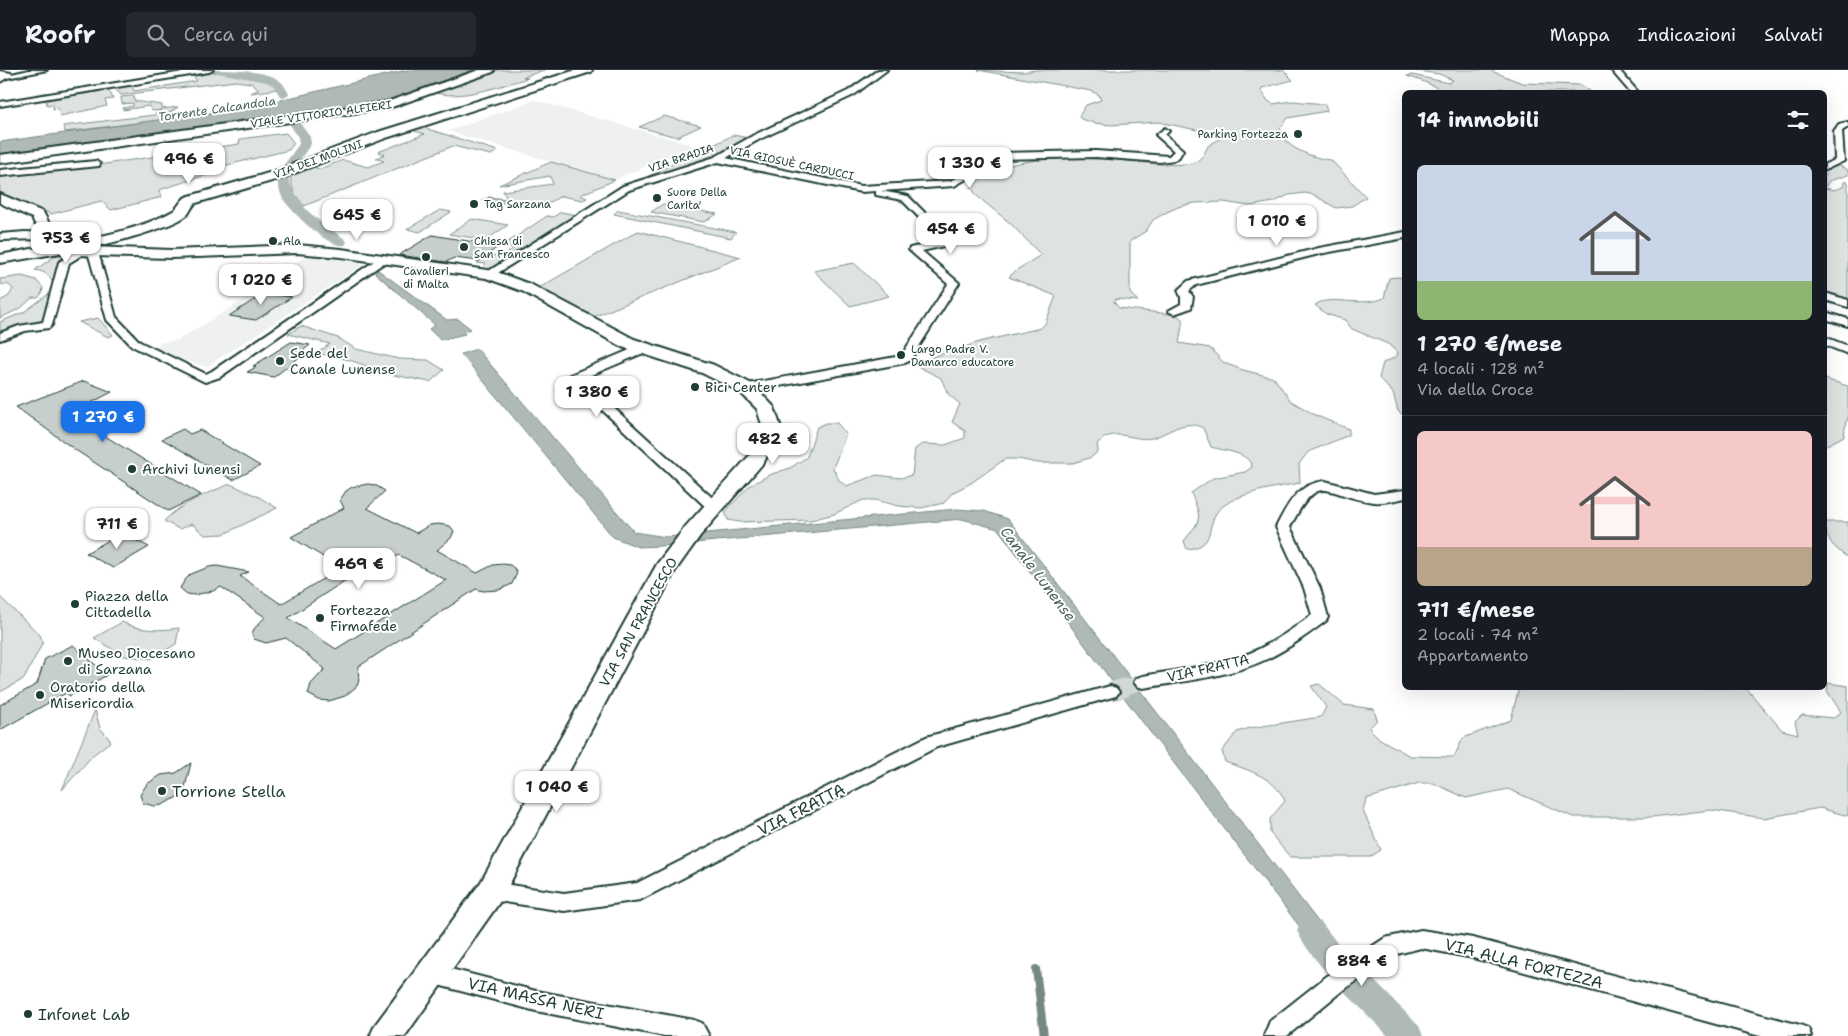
<!DOCTYPE html>
<html lang="it">
<head>
<meta charset="utf-8">
<style>
  body { margin:0; font-family:"Shantell Sans",sans-serif; background:#242831; color:#f1f3f6; height:100vh; display:flex; flex-direction:column; font-size:19px; white-space:nowrap }
  * { box-sizing:border-box; margin:0 }
  p { font-size:16px; color:#9ea1a6 }
  .icon { flex:none; width:28px; height:28px; fill:none; stroke:currentColor; stroke-width:2; stroke-linecap:round; stroke-linejoin:round }
  .map { position:relative; flex:1; overflow:hidden }
  .drawer { position:absolute; left:1402px; top:20px; width:425px; height:600px; display:flex; flex-direction:column; background:#171b24; border-radius:8px; box-shadow:0 5px 20px #0002 }
  .drawer>* { flex:none }
  .price { position:absolute; translate:-50% -42px; padding:0 11px; border-radius:10px; background:#fff; color:#222; font-size:16px; line-height:32px; filter:drop-shadow(0 1px 2px #0008) }
  .price::after { content:''; position:absolute; left:50%; top:30px; width:15px; height:11px; margin-left:-8px; background:inherit; clip-path:polygon(0 0,100% 0,50% 100%) }
  .price.current { background:#1a73e8; color:#fff }
  ul { padding:0; list-style:none }
  li { display:grid; align-content:center; gap:10px; height:265px; padding:0 15px }
  li+li { border-top:1px solid #363941 }
  li span { display:grid; place-items:center; height:155px; border-radius:8px; color:#555 }
  li>.icon { margin-inline-start:auto }
  span .icon { width:90px; height:90px; fill:#fffc; stroke-width:1 }
  li b { font-size:21px }
  h2 { display:flex; justify-content:space-between; align-items:center; height:60px; padding:0 15px; font-size:21px }
  header { display:flex; align-items:center; gap:30px; box-sizing:border-box; height:70px; padding:0 25px; background:#171b24; border-bottom:1px solid #363941 }
  header strong { font-size:24px }
  nav { display:flex; gap:28px; margin-inline-start:auto; font-size:18px }
  .search { width:350px; height:45px; background:#242831; display:flex; align-items:center; gap:12px; box-sizing:border-box; padding:0 18px; border-radius:8px; color:#9ea1a6; font-size:19px }
  .map>svg:first-child { display:block }
  .built { fill:#eef1f0 }
  .green { fill:#dee3e2; stroke:#7e908b }
  .water { fill:#afbab7; stroke:#758883 }
  .lines { fill:none; stroke-linecap:round; stroke-linejoin:round }
  .stream { stroke:#758883; stroke-width:8 }
  .canal { fill:#afbab7; fill-rule:evenodd }
  .building { fill:#c7cfcc; stroke:#1f3d34; fill-rule:evenodd }
  .street-tunnel-far1 { stroke:#d2d8d6; stroke-width:15; stroke-dasharray:15 8; stroke-linecap:butt }
  .street-tunnel { stroke:#d2d8d6; stroke-width:19; stroke-dasharray:19 10; stroke-linecap:butt }
  .street-casing { stroke:#1f3d34; stroke-width:4 }
  .secondary-casing { stroke:#1f3d34; stroke-width:4 }
  .street { fill:#fff; fill-rule:evenodd }
  .secondary { fill:#fff; fill-rule:evenodd }
  .poi-dot { fill:#1f3d34; stroke:#fff; stroke-width:2 }
  .labels { text-anchor:middle; stroke-width:4; stroke-linejoin:round; paint-order:stroke }
  .far-street-label { font-size:11px; fill:#1f3d34; stroke:#fff }
  .far-poi-label { font-size:11px; fill:#1f3d34; stroke:#fff; text-anchor:start }
  .far-water-label { font-size:12px; font-style:italic; fill:#4a625b; stroke:#fff }
  .poi-label { font-size:14px; fill:#1f3d34; stroke:#fff; text-anchor:start }
  .street-label { font-size:14px; fill:#1f3d34; stroke:#fff }
  .water-label { font-size:15px; font-style:italic; fill:#4a625b; stroke:#fff }
  .near-poi-label { font-size:16px; fill:#1f3d34; stroke:#fff; text-anchor:start }
  .near-street-label { font-size:16px; fill:#1f3d34; stroke:#fff }
</style>
</head>
<body>
<header>
<strong>Roofr</strong>
<div class="search"><svg class="icon" aria-label="search" viewBox="0 0 24 24"><circle cx="10" cy="10" r="6"/><path d="M15 15l6 6"/></svg>Cerca qui</div>
<nav><a>Mappa</a><a>Indicazioni</a><a>Salvati</a></nav>
</header>
<div class="map">
<svg width="1848" height="966" viewBox="0 0 1848 966">
  <rect width="100%" height="100%" fill="#fff"/>
  <filter id="ink" filterUnits="userSpaceOnUse"><feTurbulence type="fractalNoise" baseFrequency=".02" numOctaves="2"/><feDisplacementMap in="SourceGraphic" scale="10" xChannelSelector="R" yChannelSelector="G"/><feConvolveMatrix kernelMatrix="1 2 1 2 8 2 1 2 1" color-interpolation-filters="sRGB"/></filter>
  <g filter="url(#ink)">
    <path class="built" d="M534,30L678,71L694,76L613,110L448,61Z
      M309,185L327,186L364,194L206,297L154,280L159,273L178,270L257,222L291,200L289,196Z"/>
    <path class="green" d="M499,0H545L523,7L528,8C499,16 464,30 435,23Z
      M978,0L1023,2L1036,0H1283L1293,10L1262,18L1261,20L1268,31L1273,34L1292,31L1325,34L1327,41L1288,48L1280,58C1282,62 1284,68 1287,72C1297,82 1318,89 1331,90L1366,127L1352,136L1336,138L1314,125L1305,123L1289,125L1274,132L1249,136L1223,132L1194,133L1178,137L1167,142L1153,150L1146,161L1130,171V223L1138,231L1116,229L1114,232L1119,238L1177,245L1183,250L1179,273L1210,278L1224,293L1243,300L1274,308L1291,331L1317,346L1349,359V365L1308,382L1299,394L1300,413C1278,417 1241,422 1223,436C1202,452 1220,476 1187,479L1184,471C1202,448 1202,450 1191,423L1213,408L1245,402L1252,397C1249,382 1224,381 1211,377L1203,358C1184,348 1170,363 1152,368C1133,372 1114,355 1097,374L1098,381L1092,387L1073,393H1038L1018,389H1005L971,413L952,423L944,433L921,438L899,436L875,430H863L834,444L811,450L739,452L728,450L725,442L749,416L769,405L790,398L807,387L817,357L826,353H837L846,364L833,398L839,410L846,416L877,405L901,408L912,405L915,379L922,374L945,375L965,368V361L952,352L960,334L948,324L941,308L919,297L916,292L983,271L1041,258L1045,254L1056,226L1009,207L1018,199L1041,185L1010,153L977,126L971,117C995,84 1079,87 1117,90C1134,91 1182,99 1197,91C1203,87 1205,82 1208,76L1229,63L1207,62L1158,52L1111,55L1094,53L1081,49L1079,46L1086,35L1101,30L1099,25L1091,21Z
      M1410,0H1489L1522,13L1581,15L1591,22H1517L1502,18L1491,20L1490,22H1438L1440,21C1432,13 1418,10 1407,6L1412,5L1449,13L1453,10L1439,4Z
      M217,2C232,4 271,6 278,19L251,23L259,19L251,13L236,11L121,25L114,18L132,16L134,21L197,11L193,6Z
      M108,18L113,29L105,30L107,36L60,46L58,38L53,39V34L47,35L46,30L108,20Z
      M131,26H134V31L162,35V39L178,37L160,50L65,62L63,56L154,45L161,40L152,41L149,36L123,40V38L133,36V33L122,34L121,27Z
      M664,46L701,56L677,67L639,57Z
      M418,56L498,81L491,85L453,76L304,136L294,123L289,103L309,96L320,99L343,90L368,97L384,91L376,88L385,84L378,82L425,64L408,59Z
      M286,63L294,73L289,80L219,97L216,102L159,120L162,127L111,140L101,131L51,144L0,122V106L78,98L239,74L240,69Z
      M733,65L748,68L716,86L637,112L684,88L680,87L690,83L696,84Z
      M551,92L615,110L580,125L587,128L583,130L561,126L540,138L482,130L487,128L505,131L488,127L507,129L503,121L553,114L550,106L499,115Z
      M1838,95L1848,100V105L1829,111L1825,118L1834,120L1843,117L1844,112H1848V232L1825,225V102Z
      M663,134L717,144L704,152L651,142Z
      M440,140L451,142L420,162L407,159Z
      M618,140L736,162L731,168L614,144Z
      M561,142L577,145L485,202L466,197L481,199L486,194L477,193L488,185L502,187L514,178L499,175L504,172H508L547,146L553,147Z
      M472,149L508,155L486,170L449,164Z
      M638,161L741,187L593,247L537,219Z
      M58,184L63,185L55,213H53C49,204 45,202 35,200Z
      M854,193L889,226L850,236L814,201Z
      M22,206L36,210L43,218L42,223L38,228H32L21,238L0,248V231L9,226L13,219L9,215L0,214V209Z
      M1398,207L1405,208V346L1398,341L1393,323L1379,308L1383,293L1396,287L1398,283L1388,274L1352,259L1345,250L1326,244L1315,235C1330,224 1361,238 1384,228L1389,208Z
      M50,223L44,255L2,264L0,262V252L24,242Z
      M98,248L113,265L108,267L79,252Z
      M301,256L338,268L356,279L399,289L428,290L444,300L430,312L388,304L350,290L317,283L330,274L288,264Z
      M1825,309L1848,316V350L1846,351L1844,366L1825,376Z
      M230,414L257,426L277,438L224,464L205,465L192,454L179,459L164,451C181,433 208,423 230,414Z
      M1825,452H1848V488C1834,477 1825,471 1825,452Z
      M0,527L40,565L43,572L24,609L0,622Z
      M122,552C141,561 159,561 179,558L176,574L151,589L123,586L94,568Z
      M1828,613L1848,616V746L1820,738L1764,748L1711,740L1652,747H1573L1508,719L1466,728L1433,713H1419L1366,729L1363,741L1381,780L1370,787H1290L1270,763V749L1285,731C1275,707 1248,700 1225,692L1222,681L1237,662L1250,658L1321,647L1326,637L1311,616L1319,614L1344,635L1374,639L1377,650L1369,658L1380,669L1410,686L1454,687L1463,668L1511,650L1518,621L1513,618H1746L1782,660L1798,664L1795,652L1802,645L1834,648L1841,642L1827,621Z
      M95,640L100,658L111,671L93,685L62,720Z"/>
    <path class="water" d="M407,0H473L388,30L0,85V72L251,37Z
      M378,200L447,250L458,249L471,259L463,261L465,264L440,270L429,259L435,255L375,203Z
      M477,279L634,462L666,467L956,439L984,441L1008,449L1336,875L1320,883L1147,658L998,459L962,449L660,476L638,477L613,467L461,284Z"/>
    <g class="lines">
      <path class="stream" d="M1036,899L1044,966"/>
      <path class="canal" d="M213,0C229,0 267,0 280,11C284,14 287,20 289,24L284,27L280,26L273,15L266,12L218,3Z
        M292,47L296,48L310,67L311,74L288,106C295,137 320,152 345,169L347,172L345,175C328,179 292,142 283,129C279,121 278,114 276,106L299,74L298,67L287,50Z
        M1311,849L1321,852L1337,873L1419,956L1423,966H1388C1361,937 1313,895 1297,861L1301,852Z"/>
    </g>
    <path class="building" d="M432,165L444,167L499,176L479,191L454,188L446,192L399,185Z
      M265,223L292,227L256,250L229,246Z
      M291,272L310,275L296,286H301L274,307L247,302L256,297L253,296Z
      M84,311L112,322L83,337L112,355L105,366L201,425L168,441L74,379L16,337Z
      M183,359L190,364L200,360L260,396L233,410L162,369Z
      M368,414L375,415L385,421L367,438L416,463L430,455L438,454L450,456L454,461L451,468L437,480L477,503L493,495L502,494L510,495L515,499L517,503L512,514L499,520L483,521L476,519L358,597L359,610L357,616L345,626L329,631L319,630L308,624L311,614L325,599L286,568L266,573L254,569L252,564L254,559L265,547L221,517L213,521L194,525L187,524L180,518L185,510L191,504L209,497L217,496L249,502L240,506L281,534L341,498L291,467L344,438L340,430L346,421L352,417ZM399,485L446,510L336,579L288,548L355,504L360,507Z
      M122,463L149,477L113,498L86,483Z
      M73,575L107,605L70,626L66,623L0,660V635L37,614L45,589Z
      M191,693L185,717L176,728L162,735L154,736L143,733L140,725L147,714L161,705L176,703Z"/>
    <g class="lines">
      <path class="street-tunnel-far1" d="M1123,618L1143,612"/>
      <path class="street-tunnel" d="M1110,622L1127,617"/>
      <g class="street-casing">
        <path id="street" d="M29,0H47L7,8L3,6Z
          M195,0H213L209,2L0,36V32Z
          M878,0H887L854,25L760,69L726,88L861,116L950,111L1000,83L1096,81L1169,86L1174,81L1156,65L1165,58L1169,61L1165,65L1183,80L1179,87L1174,90L1160,92L1096,87L1002,89L954,116L881,121L908,126L954,172L953,174L922,181L959,213L911,289L905,293L746,322L742,321L740,318L742,315L901,286L948,214L909,180L910,178L942,171L902,130L876,125V121L861,122L718,92L629,120L493,206L489,207L484,204L623,116L715,87L754,65L848,21Z
          M1611,0H1619L1638,22H1630Z
          M1848,52V57L1842,61L1844,91L1825,100V94L1835,90L1834,61L1839,54Z
          M96,91L100,94L99,96L0,106V100Z
          M25,162L47,163L52,166L47,169L0,170V164Z
          M1405,162V168L1319,184L1196,215L1189,221L1193,227L1191,238L1174,244L1168,241L1181,234V227L1178,220L1188,211L1319,178Z
          M81,178L85,179L86,181L85,183L69,193L52,255L49,258L25,261L0,270V263L19,256L43,252L59,192Z
          M93,179L98,182L116,247L140,272L206,304L212,301L379,188H387L388,190L220,307L205,312L132,276L107,250L88,182Z
          M1825,223L1848,230V237L1825,230Z
          M1825,242L1848,249V256L1825,249Z
          M1825,267L1848,276V284L1825,275Z
          M644,274L648,275L650,278L648,281L582,309L719,434L721,437L719,440H709L568,308L570,305Z
          M1325,411L1374,424L1405,420V428C1395,430 1385,433 1374,432C1325,427 1321,397 1290,457L1320,518L1328,547L1326,551C1307,565 1288,579 1267,589C1229,607 1184,611 1143,618L1137,616L1134,612L1137,608L1143,606C1176,600 1210,597 1242,586C1267,577 1290,561 1312,545L1304,518L1276,457C1288,434 1297,414 1325,411Z
          M1110,616L1116,618L1119,622L1116,626L937,677L640,830L564,841L491,830L484,827L481,821L484,815L491,812L564,823L637,813L926,667Z
          M1421,860L1473,868L1800,955L1808,958L1811,966H1760L1473,888L1421,878L1397,884L1343,920L1287,966H1264L1270,951L1327,906L1385,868Z
          M431,894L536,921L694,950L702,953L709,966H664L536,941L423,911L420,904L423,897Z"/>
      </g>
      <g class="secondary-casing">
        <path id="secondary" d="M479,0H494L493,2L389,38L0,93V85L387,32Z
          M576,0H592L591,2L386,68L282,108L196,133C191,136 191,141 187,145C173,157 111,174 91,177L172,180L297,175L341,179L494,201L532,215L634,269L714,295L752,314L774,337L781,358L764,392L700,466L675,501L501,830L405,966H370L375,955L481,812L657,494L686,456L749,386L763,358L757,339L740,322L702,303L622,277L522,221L486,208L341,187L297,183L172,188L93,186L60,183L0,193V185L47,176L32,148L0,133V124L43,142L60,174C98,167 139,160 173,141C178,138 180,131 186,127L272,102L378,62Z
          M0,1L11,3L12,5L0,12Z"/>
      </g>
      <use href="#street" class="street"/>
      <use href="#secondary" class="secondary"/>
    </g>
  </g>
  <g class="poi-dot">
    <circle cx="1298" cy="64" r="5"/>
    <circle cx="657" cy="128" r="5"/>
    <circle cx="474" cy="134" r="5"/>
    <circle cx="273" cy="171" r="5"/>
    <circle cx="464" cy="177" r="5"/>
    <circle cx="426" cy="187" r="5"/>
    <circle cx="901" cy="285" r="5"/>
    <circle cx="280" cy="291" r="5"/>
    <circle cx="695" cy="317" r="5"/>
    <circle cx="132" cy="399" r="5"/>
    <circle cx="75" cy="534" r="5"/>
    <circle cx="320" cy="548" r="5"/>
    <circle cx="68" cy="591" r="5"/>
    <circle cx="40" cy="625" r="5"/>
    <circle cx="162" cy="721" r="5"/>
    <circle cx="28" cy="944" r="5"/>
  </g>
  <g class="labels">
    <g class="far-street-label">
      <text transform="translate(321 44) rotate(-8)" y="4">VIALE VITTORIO ALFIERI</text>
      <text transform="translate(681 88) rotate(-18)" y="4">VIA BRADIA</text>
      <text transform="translate(318 89) rotate(-20)" y="4">VIA DEI MOLINI</text>
      <text transform="translate(792 93) rotate(12)" y="4">VIA GIOSUÈ CARDUCCI</text>
    </g>
    <g class="far-poi-label">
      <text x="1288" y="68" text-anchor="end">Parking Fortezza</text>
      <text x="667" y="126">Suore Della<tspan x="667" dy="13">Carita'</tspan></text>
      <text x="484" y="138">Tag Sarzana</text>
      <text x="283" y="175">Ala</text>
      <text x="474" y="175">Chiesa di<tspan x="474" dy="13">San Francesco</tspan></text>
      <text x="426" y="205" text-anchor="middle">Cavalieri<tspan x="426" dy="13">di Malta</tspan></text>
      <text x="911" y="283">Largo Padre V.<tspan x="911" dy="13">Damarco educatore</tspan></text>
    </g>
    <g class="far-water-label">
      <text transform="translate(217 39) rotate(-8)" y="4">Torrente Calcandola</text>
    </g>
    <g class="poi-label">
      <text x="290" y="288">Sede del<tspan x="290" dy="16">Canale Lunense</tspan></text>
      <text x="705" y="322">Bici Center</text>
      <text x="142" y="404">Archivi lunensi</text>
      <text x="85" y="531">Piazza della<tspan x="85" dy="16">Cittadella</tspan></text>
      <text x="330" y="545">Fortezza<tspan x="330" dy="16">Firmafede</tspan></text>
      <text x="78" y="588">Museo Diocesano<tspan x="78" dy="16">di Sarzana</tspan></text>
      <text x="50" y="622">Oratorio della<tspan x="50" dy="16">Misericordia</tspan></text>
    </g>
    <g class="street-label">
      <text transform="translate(638 552) rotate(-61)" y="5">VIA SAN FRANCESCO</text>
      <text transform="translate(1208 598) rotate(-13)" y="5">VIA FRATTA</text>
    </g>
    <g class="water-label">
      <text transform="translate(1038 504) rotate(53)" y="5">Canale Lunense</text>
    </g>
    <g class="near-poi-label">
      <text x="172" y="727">Torrione Stella</text>
      <text x="38" y="950">Infonet Lab</text>
    </g>
    <g class="near-street-label">
      <text transform="translate(801 739) rotate(-27)" y="6">VIA FRATTA</text>
      <text transform="translate(1524 893) rotate(14)" y="6">VIA ALLA FORTEZZA</text>
      <text transform="translate(536 928) rotate(13)" y="6">VIA MASSA NERI</text>
    </g>
  </g>
</svg>
<b class="price" style="left:189px;top:115px">496 €</b>
<b class="price" style="left:970px;top:119px">1 330 €</b>
<b class="price" style="left:357px;top:171px">645 €</b>
<b class="price" style="left:1277px;top:177px">1 010 €</b>
<b class="price" style="left:951px;top:185px">454 €</b>
<b class="price" style="left:66px;top:194px">753 €</b>
<b class="price" style="left:261px;top:236px">1 020 €</b>
<b class="price" style="left:597px;top:348px">1 380 €</b>
<b class="price current" style="left:103px;top:373px">1 270 €</b>
<b class="price" style="left:773px;top:395px">482 €</b>
<b class="price" style="left:117px;top:480px">711 €</b>
<b class="price" style="left:359px;top:520px">469 €</b>
<b class="price" style="left:557px;top:743px">1 040 €</b>
<b class="price" style="left:1362px;top:917px">884 €</b>
<section class="drawer">
<h2>14 immobili<svg class="icon" aria-label="filters" viewBox="0 0 24 24"><path d="M4 7h16M4 17h16"/><circle cx="9" cy="7" r="2"/><circle cx="15" cy="17" r="2"/></svg></h2>
<ul>
<li><span style="background:linear-gradient(#c9d6e8 75%,#8fb573 0)"><svg class="icon" aria-label="home" viewBox="0 0 24 24"><path d="M3 11l9-7 9 7M6 9v11h12V9"/></svg></span><div><b>1 270 €/mese</b><p>4 locali · 128 m²</p><p>Via della Croce</p></div></li>
<li><span style="background:linear-gradient(#f6c9c9 75%,#b9a48a 0)"><svg class="icon" aria-label="home" viewBox="0 0 24 24"><path d="M3 11l9-7 9 7M6 9v11h12V9"/></svg></span><div><b>711 €/mese</b><p>2 locali · 74 m²</p><p>Appartamento</p></div></li>
</ul>
</section>
</div>
</body>
</html>
